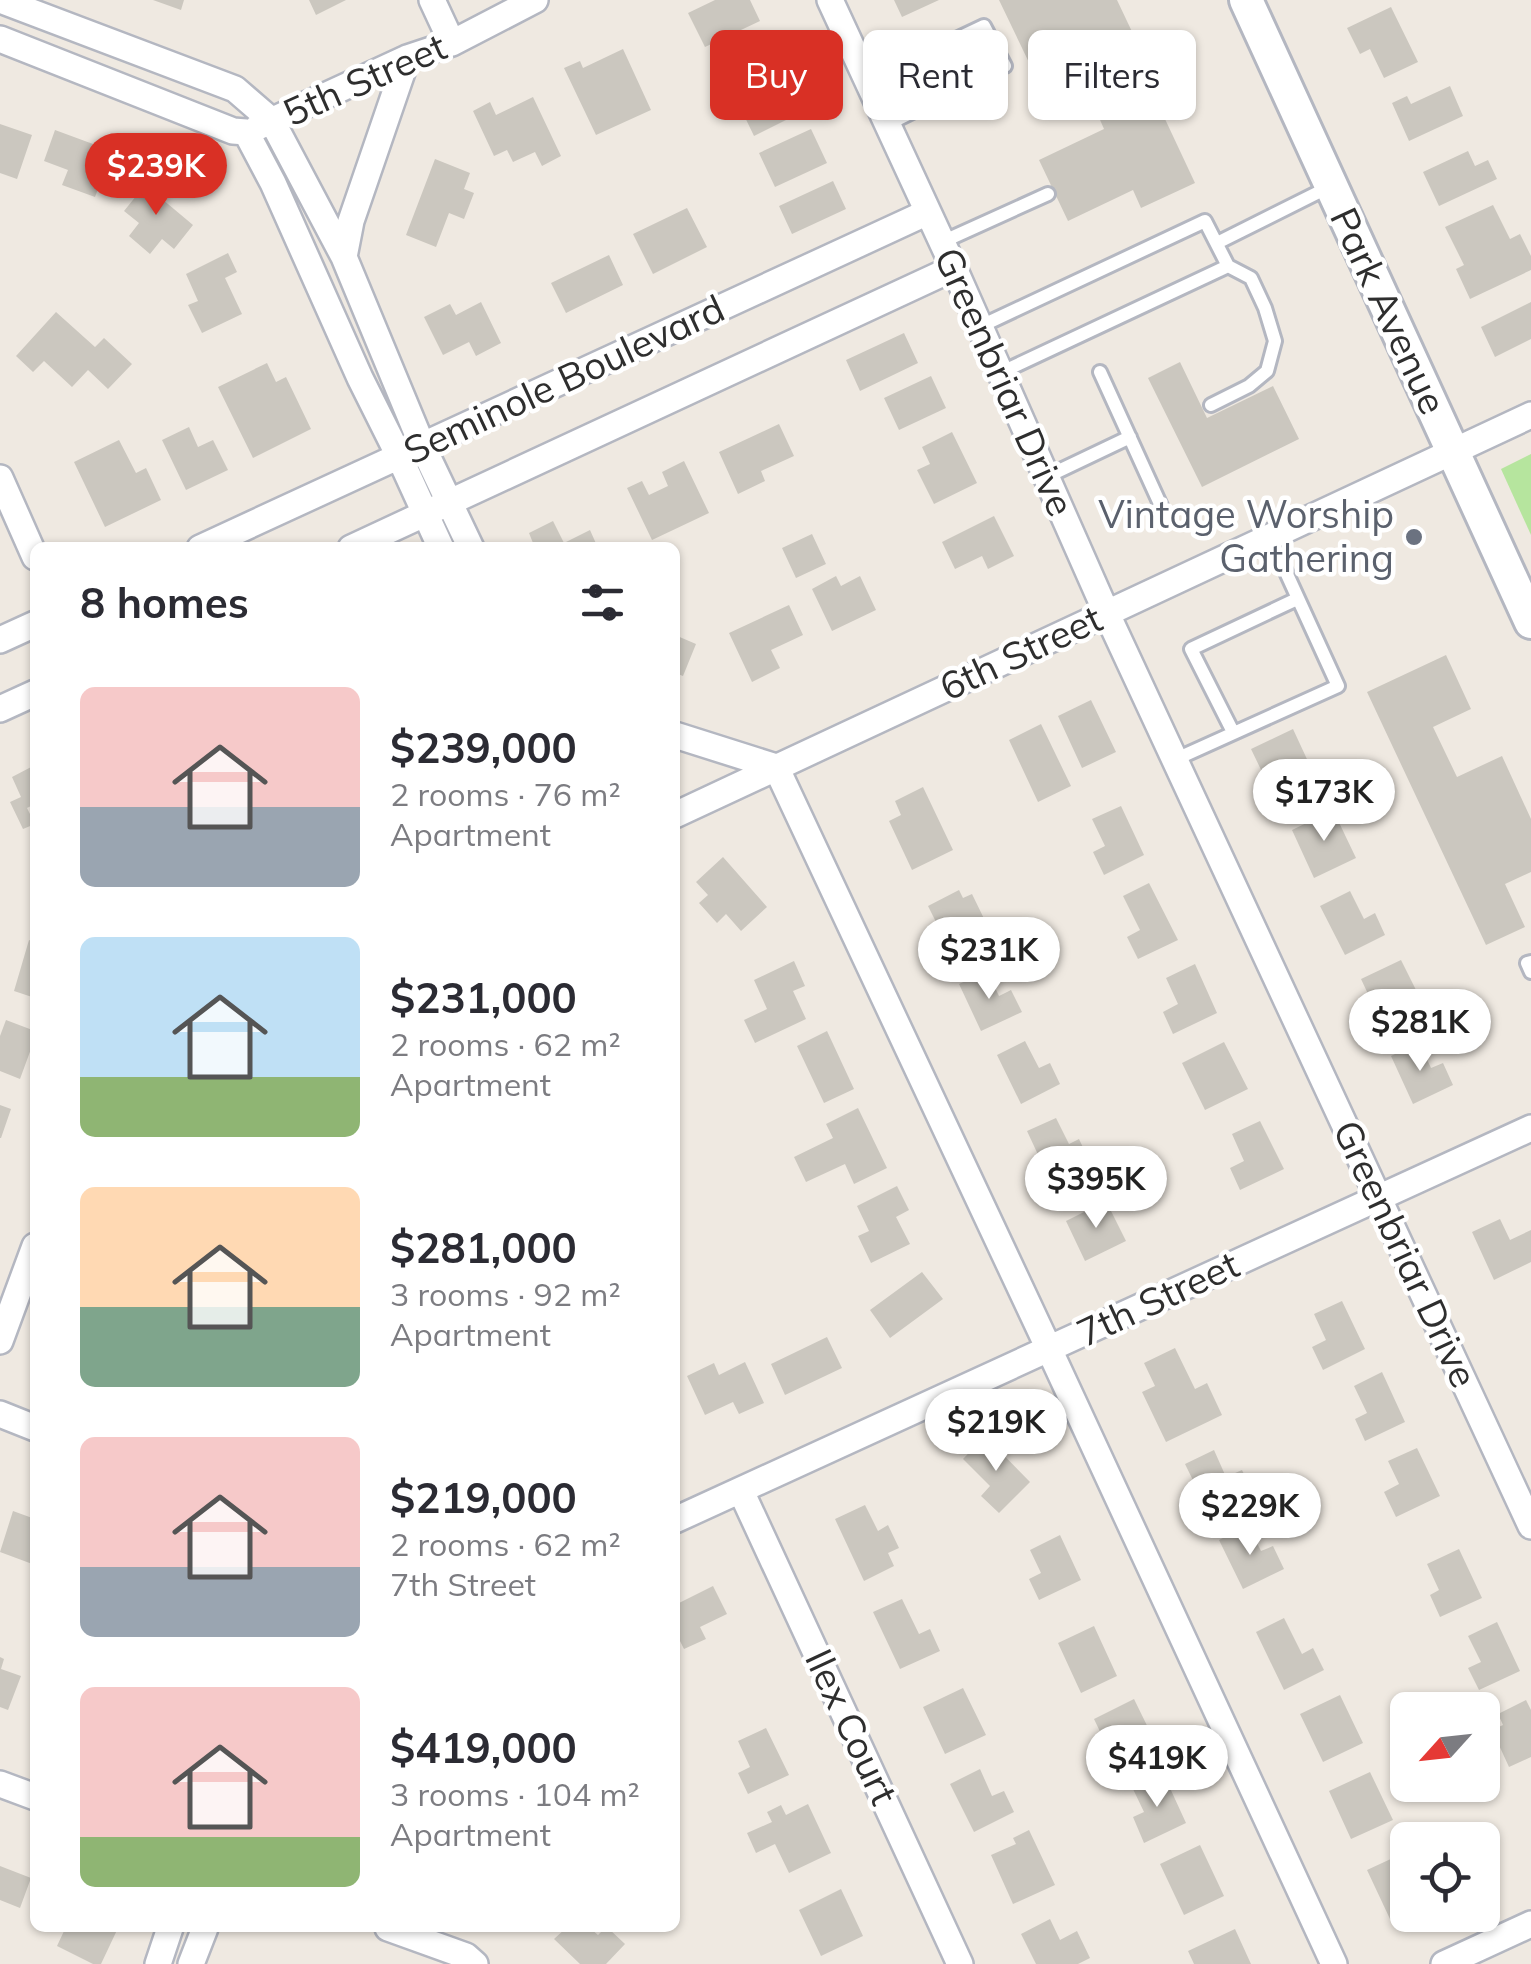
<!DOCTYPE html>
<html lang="en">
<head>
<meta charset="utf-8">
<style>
  body { margin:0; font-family:Mulish,sans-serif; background:#f2f2f3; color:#2b2b33; height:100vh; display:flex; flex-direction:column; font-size:38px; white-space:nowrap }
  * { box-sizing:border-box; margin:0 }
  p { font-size:32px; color:#7c7c81 }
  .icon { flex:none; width:55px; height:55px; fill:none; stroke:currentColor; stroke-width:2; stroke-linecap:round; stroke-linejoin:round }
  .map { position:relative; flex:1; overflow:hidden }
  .side { position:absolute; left:30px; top:542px; width:650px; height:1390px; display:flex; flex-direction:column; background:#fff; border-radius:15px; box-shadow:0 2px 8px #0004 }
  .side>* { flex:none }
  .hud { position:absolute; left:710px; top:30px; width:670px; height:90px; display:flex; gap:20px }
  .needle { width:65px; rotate:243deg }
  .buttons { position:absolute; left:1390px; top:1692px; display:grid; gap:20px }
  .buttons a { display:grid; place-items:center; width:110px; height:110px; border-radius:15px; background:#fff; box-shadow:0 2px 8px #0004; font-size:50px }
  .price { position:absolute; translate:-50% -85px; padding:0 22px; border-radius:35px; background:#fff; color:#222; font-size:32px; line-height:65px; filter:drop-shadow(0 2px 5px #0008) }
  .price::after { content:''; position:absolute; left:50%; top:60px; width:30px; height:22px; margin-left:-15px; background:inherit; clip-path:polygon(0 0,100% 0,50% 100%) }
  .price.active { background:#d93025; color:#fff }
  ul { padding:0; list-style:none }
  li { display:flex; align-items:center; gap:30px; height:250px; padding:0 50px }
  li span { display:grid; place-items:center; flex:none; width:280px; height:200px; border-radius:15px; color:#555 }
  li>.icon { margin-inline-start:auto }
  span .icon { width:120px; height:120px; fill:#fffc; stroke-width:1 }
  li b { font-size:42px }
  h2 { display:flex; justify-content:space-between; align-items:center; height:120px; padding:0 50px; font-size:42px }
  .chip { padding:0 35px; border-radius:15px; background:#fff; box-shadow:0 2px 8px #0004; font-size:35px; line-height:90px }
  .chip.active { background:#d93025; color:#fff }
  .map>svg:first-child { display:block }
  .green { fill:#b6e59e }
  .building { fill:#cbc7bf }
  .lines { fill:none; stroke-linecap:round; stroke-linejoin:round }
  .service-casing { stroke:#b4b7c1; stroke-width:18 }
  .minor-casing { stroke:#b4b7c1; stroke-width:30 }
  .tertiary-casing { stroke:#b4b7c1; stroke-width:38 }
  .service { stroke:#fff; stroke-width:12 }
  .minor { stroke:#fff; stroke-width:25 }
  .tertiary { stroke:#fff; stroke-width:32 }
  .worship-dot { fill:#6b7280; stroke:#fff; stroke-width:4 }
  .labels { text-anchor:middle; stroke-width:9; stroke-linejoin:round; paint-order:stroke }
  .street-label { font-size:38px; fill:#2e2e2e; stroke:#fff }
  .worship-label { font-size:38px; fill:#5b616d; stroke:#fff; text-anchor:end }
</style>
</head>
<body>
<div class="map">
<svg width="1531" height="1964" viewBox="0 0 1531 1964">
  <rect width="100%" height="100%" fill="#efe9e1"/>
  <path class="green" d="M1531,454V535L1501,469Z"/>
  <path class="building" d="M153,0H184L181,10Z
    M309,0H346L316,15Z
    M715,0H750L760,21L705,47L688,13Z
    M894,0H939L902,17Z
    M999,0H1117L1144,57L1048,102Z
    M1391,7L1418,62L1384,78L1370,49L1360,54L1347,28Z
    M623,49L651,110L596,135L564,68L580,61L583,68Z
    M759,66L777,102L794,94L802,112L754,136L740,107L747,103L734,78Z
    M1450,86L1463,116L1409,141L1392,103L1407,96L1411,104Z
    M1150,87L1195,183L1141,208L1133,190L1068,221L1039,160L1104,129L1097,113Z
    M533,97L561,156L542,166L535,152L513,162L507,150L494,156L473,111L490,102L496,115Z
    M0,124L32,135L17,179L0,173Z
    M811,129L827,163L775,187L759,153Z
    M55,130L112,151L95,197L62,185L68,170L44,161Z
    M1468,151L1475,166L1488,160L1497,179L1439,206L1423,172Z
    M435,159L470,173L464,189L474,193L464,219L449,213L436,247L406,235Z
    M153,175L170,188L162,199L193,225L174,249L162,239L150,254L129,236L139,223L124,211Z
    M833,181L846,209L792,234L779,206Z
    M1493,205L1510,239L1520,234L1531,256V270L1470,299L1456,269L1464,265L1445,227Z
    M687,208L707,247L653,274L633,234Z
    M228,253L237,272L225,278L242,314L202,333L188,305L198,301L186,274Z
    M609,255L623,285L566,313L551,283Z
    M481,302L501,343L476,356L469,342L443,355L424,317L450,304L456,315Z
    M1531,302V339L1495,357L1481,327Z
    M56,312L95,347L104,338L132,364L108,389L88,370L72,387L44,361L33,372L16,356Z
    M904,333L918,363L860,391L846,360Z
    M1180,362L1207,418L1273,386L1299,439L1202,487L1148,378Z
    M267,363L276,382L286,377L311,429L253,458L218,387Z
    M931,376L946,408L899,430L884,398Z
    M779,424L794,456L761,471L765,481L738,494L719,452Z
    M189,427L198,447L213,440L228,470L186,490L162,440Z
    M952,432L977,483L934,504L917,470L930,464L922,447Z
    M119,440L136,473L146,468L161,500L105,527L74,462Z
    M684,461L709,513L652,540L627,488L642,481L649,495L668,486L662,472Z
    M994,516L1014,556L988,569L982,556L955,569L942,542Z
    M553,521L564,543L590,530L598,548H535L529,533Z
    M812,534L826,564L796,578L782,548Z
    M836,576L841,586L860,576L876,610L832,631L812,589Z
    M789,605L803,635L771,650L780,668L752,682L729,633Z
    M675,635L696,644L683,676L675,673Z
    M1446,655L1471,709L1433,727L1457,777L1502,756L1531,819V872L1505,884L1525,927L1486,945L1367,692Z
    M1091,700L1116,752L1082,768L1058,716Z
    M1041,724L1071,786L1038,802L1009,740Z
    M1293,729L1312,770L1300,775L1307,789L1277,803L1251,749Z
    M35,765V804L27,808L35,824L23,829L10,802L21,797L12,777Z
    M923,787L953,850L912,870L889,821L901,815L895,801Z
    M1121,806L1144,855L1104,875L1093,852L1105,846L1092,819Z
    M1333,810L1356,858L1314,878L1292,830Z
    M723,857L767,907L741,931L726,914L717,923L699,903L708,895L696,882Z
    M1149,883L1178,940L1138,959L1127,937L1140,930L1123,896Z
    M959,890L963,898L972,894L992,935L952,954L928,906Z
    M1350,891L1364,919L1375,913L1385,935L1345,955L1320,906Z
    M29,940L35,942V998L14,991Z
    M1401,960L1425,1008L1384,1028L1361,979Z
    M794,961L805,986L793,991L806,1019L755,1043L744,1020L767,1009L754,980Z
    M1195,964L1217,1013L1173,1034L1163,1012L1178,1004L1166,978Z
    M987,971L999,996L1011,990L1022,1012L981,1031L959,984Z
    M6,1020L35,1031V1038L20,1079L0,1071V1036Z
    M827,1031L854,1089L824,1103L797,1046Z
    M1025,1041L1039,1068L1050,1063L1060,1084L1021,1104L997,1055Z
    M1224,1042L1248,1089L1205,1110L1182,1063Z
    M1419,1042L1431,1068L1443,1063L1453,1085L1413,1104L1391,1056Z
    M0,1105L11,1109L1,1138H0Z
    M858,1108L887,1168L854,1184L845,1164L806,1182L794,1157L833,1138L826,1124Z
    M1056,1118L1069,1144L1079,1139L1090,1162L1077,1168L1082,1177L1054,1189L1027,1131Z
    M1260,1121L1284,1169L1240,1190L1230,1168L1244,1161L1232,1134Z
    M897,1186L909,1210L896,1217L910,1244L871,1263L858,1236L869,1231L857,1206Z
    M1106,1201L1126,1241L1085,1261L1066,1221Z
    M1500,1219L1510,1240L1531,1230V1262L1494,1280L1472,1232Z
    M922,1272L943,1299L890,1338L870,1310Z
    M1342,1301L1365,1349L1323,1370L1312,1347L1326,1340L1314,1314Z
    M827,1337L842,1368L785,1395L771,1364Z
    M1175,1348L1195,1389L1207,1383L1222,1415L1166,1442L1142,1392L1155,1386L1144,1363Z
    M745,1362L764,1403L739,1414L733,1402L705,1415L687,1376L714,1363L719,1375Z
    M1382,1372L1405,1422L1365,1441L1355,1419L1367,1413L1354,1386Z
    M985,1436L1030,1482L999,1513L981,1496L990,1486L963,1459Z
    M1417,1448L1440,1496L1396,1517L1384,1492L1399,1484L1388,1461Z
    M1214,1450L1226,1477L1242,1470L1252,1491L1209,1513L1185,1464Z
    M865,1505L878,1531L888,1525L899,1548L888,1553L894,1566L864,1581L835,1519Z
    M13,1511L35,1519V1565L0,1552Z
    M1248,1525L1261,1551L1273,1546L1284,1569L1243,1589L1219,1540Z
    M1060,1535L1081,1580L1039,1600L1029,1579L1041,1573L1030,1550Z
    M1459,1549L1482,1598L1440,1617L1430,1595L1439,1590L1427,1564Z
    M713,1586L727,1614L700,1627L706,1639L684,1649L678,1637L675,1639V1605Z
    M902,1599L919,1634L930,1629L940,1651L900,1669L873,1612Z
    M1284,1618L1302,1654L1313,1648L1324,1670L1284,1690L1256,1632Z
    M1497,1622L1520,1671L1479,1690L1468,1668L1481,1662L1468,1636Z
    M1094,1626L1117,1676L1081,1693L1058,1643Z
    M0,1657L4,1659L1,1669L21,1676L8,1710L0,1707Z
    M963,1688L986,1735L945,1754L923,1707Z
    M1340,1695L1363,1743L1323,1762L1300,1714Z
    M1134,1699L1158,1748L1117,1767L1094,1719Z
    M1526,1700L1531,1710V1757L1509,1767L1492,1730L1503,1725L1498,1714Z
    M766,1728L789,1775L748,1794L738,1773L750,1767L738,1741Z
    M980,1769L992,1796L1004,1791L1014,1812L974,1832L950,1784Z
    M1370,1772L1393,1820L1351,1839L1329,1791Z
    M1164,1775L1186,1823L1144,1843L1133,1817L1144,1812L1133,1789Z
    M808,1804L831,1853L789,1873L775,1844L756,1853L747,1833L772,1822L767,1812L781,1805L786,1815Z
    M1029,1830L1055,1885L1013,1904L991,1855L1016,1844L1013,1838Z
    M1200,1845L1224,1896L1184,1915L1160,1864Z
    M1408,1851V1910L1390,1919L1367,1870Z
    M0,1866L31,1878L20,1908L0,1900Z
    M841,1889L863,1936L821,1956L799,1910Z
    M1050,1919L1060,1940L1077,1931L1090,1958L1078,1964H1036L1021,1934Z
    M58,1928H118L101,1964H93L57,1946L64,1931Z
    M566,1928H590L598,1935L605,1928H608L625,1944L606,1964H580L554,1939Z
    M1235,1929L1251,1964H1194L1188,1951Z"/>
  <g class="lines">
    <g class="service-casing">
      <path id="service" d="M868,81L984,26L1005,66L888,124
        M942,242L1048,194
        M1217,243L1331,186
        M979,327L1205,221L1228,266L1000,373
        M1100,372L1161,506
        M1211,405L1249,386L1267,371L1275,341L1265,308L1251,278L1228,266
        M1046,477L1130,437
        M1233,732L1191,649L1297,599
        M1174,760L1338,686L1270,537
        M1531,962L1527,963L1531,972"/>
    </g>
    <g class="minor-casing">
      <path id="minor" d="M0,0L235,89L272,121L344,257L422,445L471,548
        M432,0L452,43
        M830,0L954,268L1107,614L1531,1526
        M0,39L233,131L246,132L273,183L360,378L399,456L441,548
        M258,127L407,58L452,43L535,0
        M344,257L351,221L407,58
        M0,478L35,557
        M200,548L928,212
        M351,548L954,268
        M0,640L35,624
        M0,709L35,693
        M675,735L776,767L1049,1349L1334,1964
        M675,815L1531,415
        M0,1341L35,1246
        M0,1414L35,1428
        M741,1491L960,1964
        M675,1520L1531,1128
        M0,1784L35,1797
        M388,1928L466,1956L475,1964
        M158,1964L170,1928
        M191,1964L205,1928
        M1444,1964L1531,1924"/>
    </g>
    <g class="tertiary-casing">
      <path id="tertiary" d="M1246,0L1531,622"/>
    </g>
    <use href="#service" class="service"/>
    <use href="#minor" class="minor"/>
    <use href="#tertiary" class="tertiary"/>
  </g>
  <circle class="worship-dot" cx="1414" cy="537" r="10"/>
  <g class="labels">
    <g class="street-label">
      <text transform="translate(365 80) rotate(-24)" y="13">5th Street</text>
      <text transform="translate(1388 311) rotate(65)" y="13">Park Avenue</text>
      <text transform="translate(564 380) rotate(-25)" y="13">Seminole Boulevard</text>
      <text transform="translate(1004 382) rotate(66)" y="13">Greenbriar Drive</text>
      <text transform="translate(1021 653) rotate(-25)" y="13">6th Street</text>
      <text transform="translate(1405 1254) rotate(65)" y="13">Greenbriar Drive</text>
      <text transform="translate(1158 1299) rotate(-25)" y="13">7th Street</text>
      <text transform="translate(851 1727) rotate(65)" y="13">Ilex Court</text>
    </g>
    <g class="worship-label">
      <text x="1394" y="528">Vintage Worship<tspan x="1394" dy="44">Gathering</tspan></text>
    </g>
  </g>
</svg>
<div class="buttons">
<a><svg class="needle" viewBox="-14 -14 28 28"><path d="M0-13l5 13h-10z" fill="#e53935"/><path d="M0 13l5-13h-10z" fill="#7c7c81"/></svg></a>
<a><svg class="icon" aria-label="locate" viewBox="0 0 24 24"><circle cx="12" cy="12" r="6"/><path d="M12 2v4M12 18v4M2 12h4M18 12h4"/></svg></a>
</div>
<b class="price active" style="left:156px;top:218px">$239K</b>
<b class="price" style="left:1324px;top:844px">$173K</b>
<b class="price" style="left:989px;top:1002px">$231K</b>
<b class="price" style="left:1420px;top:1074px">$281K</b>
<b class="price" style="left:1096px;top:1231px">$395K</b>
<b class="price" style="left:996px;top:1474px">$219K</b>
<b class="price" style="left:1250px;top:1558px">$229K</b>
<b class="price" style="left:1157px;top:1810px">$419K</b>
<div class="hud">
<a class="chip active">Buy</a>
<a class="chip">Rent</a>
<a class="chip">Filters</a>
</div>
<section class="side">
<h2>8 homes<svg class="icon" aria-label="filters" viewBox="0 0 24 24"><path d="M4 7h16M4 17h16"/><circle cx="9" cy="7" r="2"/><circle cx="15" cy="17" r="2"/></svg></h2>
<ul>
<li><span style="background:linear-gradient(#f6c9c9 60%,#9aa5b1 0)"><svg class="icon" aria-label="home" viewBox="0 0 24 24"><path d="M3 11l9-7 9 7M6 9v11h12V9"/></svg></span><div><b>$239,000</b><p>2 rooms · 76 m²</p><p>Apartment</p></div></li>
<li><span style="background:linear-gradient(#bfe0f5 70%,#8fb573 0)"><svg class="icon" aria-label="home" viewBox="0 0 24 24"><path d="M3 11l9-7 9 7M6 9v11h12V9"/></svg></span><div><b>$231,000</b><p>2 rooms · 62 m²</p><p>Apartment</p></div></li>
<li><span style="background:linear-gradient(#ffd9b3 60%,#7fa58c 0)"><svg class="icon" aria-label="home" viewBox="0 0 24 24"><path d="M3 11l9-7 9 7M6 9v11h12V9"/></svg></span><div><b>$281,000</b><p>3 rooms · 92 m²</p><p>Apartment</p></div></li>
<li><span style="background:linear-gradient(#f6c9c9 65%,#9aa5b1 0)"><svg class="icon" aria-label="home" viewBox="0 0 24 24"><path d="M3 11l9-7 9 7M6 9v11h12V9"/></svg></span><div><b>$219,000</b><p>2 rooms · 62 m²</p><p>7th Street</p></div></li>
<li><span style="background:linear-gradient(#f6c9c9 75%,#8fb573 0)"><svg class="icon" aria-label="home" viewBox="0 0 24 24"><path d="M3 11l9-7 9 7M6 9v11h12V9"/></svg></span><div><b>$419,000</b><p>3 rooms · 104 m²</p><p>Apartment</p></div></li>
</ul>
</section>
</div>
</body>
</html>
